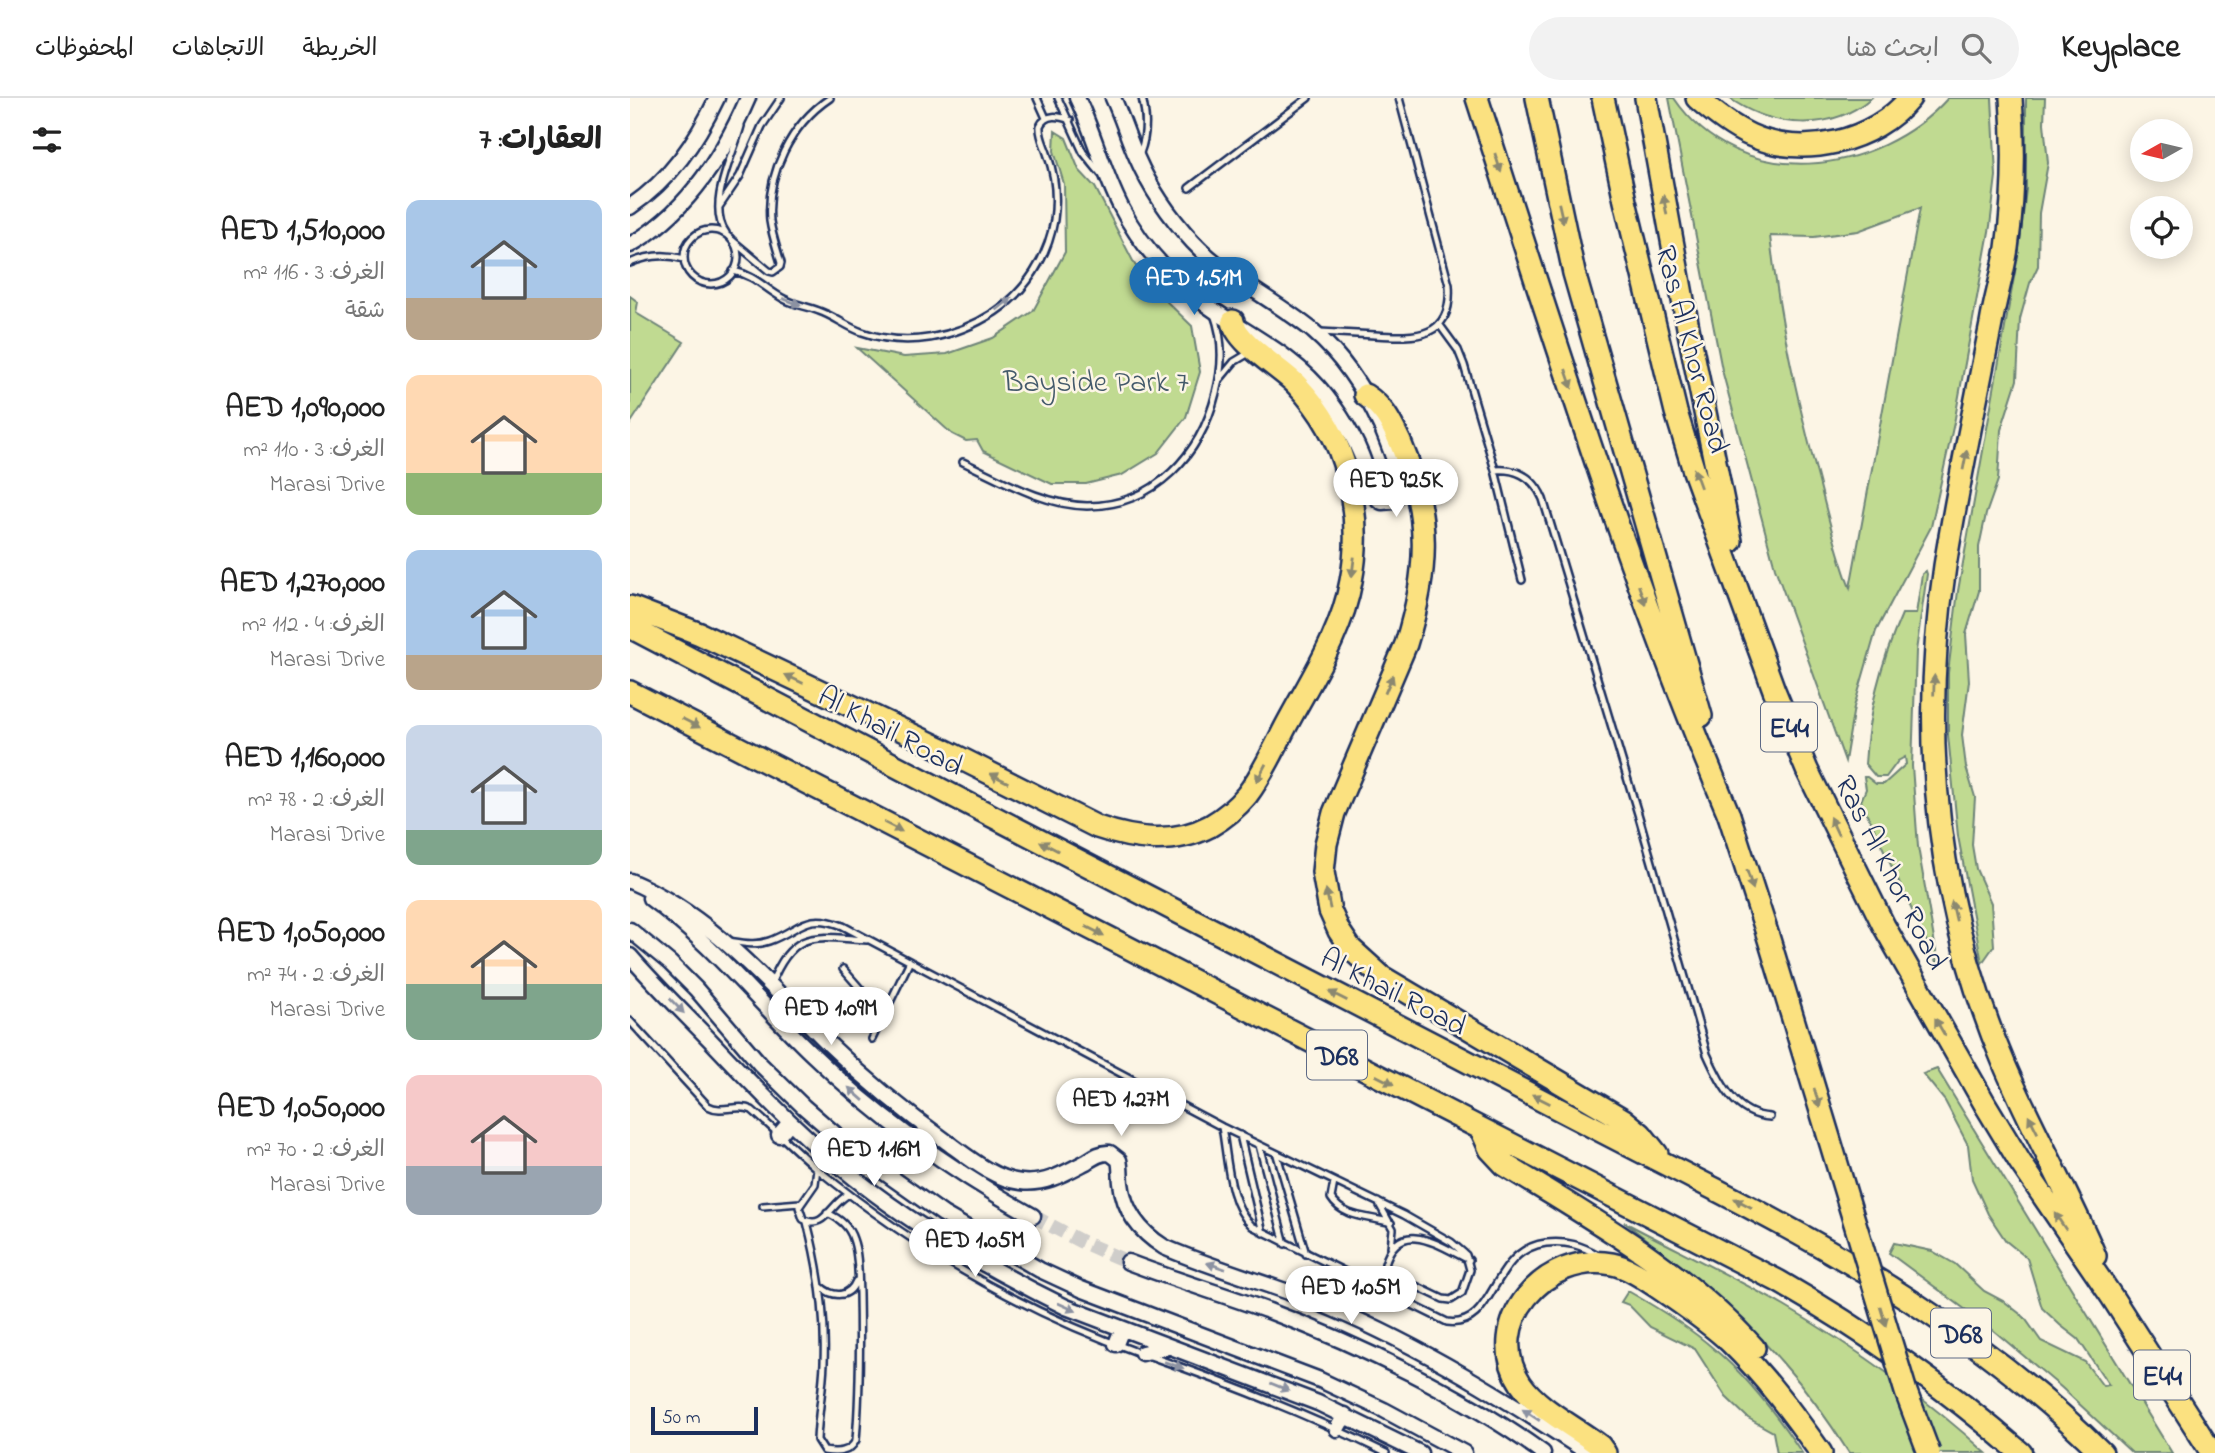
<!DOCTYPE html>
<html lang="ar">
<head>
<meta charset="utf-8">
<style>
  body { margin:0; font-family:"Indie Flower","Playpen Sans Arabic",sans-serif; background:#f2f2f2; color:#222; direction:rtl; height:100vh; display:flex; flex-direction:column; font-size:26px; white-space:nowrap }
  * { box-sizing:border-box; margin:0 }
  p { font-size:23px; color:#767676 }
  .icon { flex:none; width:38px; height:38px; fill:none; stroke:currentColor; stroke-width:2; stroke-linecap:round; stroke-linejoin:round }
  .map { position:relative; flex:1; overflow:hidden; direction:ltr }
  .panel { display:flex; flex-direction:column; background:#fff; width:630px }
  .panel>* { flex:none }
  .needle { width:46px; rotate:262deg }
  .tools { position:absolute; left:1500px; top:21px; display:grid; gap:14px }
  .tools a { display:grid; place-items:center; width:63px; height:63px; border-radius:50%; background:#fff; box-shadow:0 4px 18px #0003; font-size:35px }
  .scale { position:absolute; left:21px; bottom:18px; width:107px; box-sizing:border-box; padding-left:7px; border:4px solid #1b2f5e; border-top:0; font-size:19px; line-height:24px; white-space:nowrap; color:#1b2f5e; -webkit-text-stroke:5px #fcf5e5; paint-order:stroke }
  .price { position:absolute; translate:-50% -60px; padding:0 16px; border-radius:24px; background:#fff; color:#222; font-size:23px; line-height:46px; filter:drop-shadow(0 2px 4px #0008) }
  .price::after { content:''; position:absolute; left:50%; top:42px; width:21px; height:16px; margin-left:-10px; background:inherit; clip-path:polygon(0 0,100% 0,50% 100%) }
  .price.selected { background:#1f6fb2; color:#fff }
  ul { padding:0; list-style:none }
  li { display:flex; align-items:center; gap:21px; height:175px; padding:0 28px }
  li span { display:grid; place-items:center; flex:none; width:196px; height:140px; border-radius:14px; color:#555 }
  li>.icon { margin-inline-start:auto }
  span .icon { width:84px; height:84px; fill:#fffc; stroke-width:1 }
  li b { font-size:30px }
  h2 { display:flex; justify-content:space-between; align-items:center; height:84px; padding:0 28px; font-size:30px }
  header { display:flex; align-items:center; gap:42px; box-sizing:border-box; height:98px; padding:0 35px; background:#fff; border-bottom:2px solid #e0e0e0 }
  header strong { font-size:33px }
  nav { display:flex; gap:38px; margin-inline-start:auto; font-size:24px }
  .search { width:490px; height:63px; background:#f2f2f2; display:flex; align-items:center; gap:18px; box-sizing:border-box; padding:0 24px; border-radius:38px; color:#767676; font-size:26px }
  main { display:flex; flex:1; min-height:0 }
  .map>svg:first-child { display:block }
  .green { fill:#c0da91; stroke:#6e8478; stroke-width:2; fill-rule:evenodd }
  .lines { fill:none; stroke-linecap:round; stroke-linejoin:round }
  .tertiary-tunnel { stroke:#cfcdca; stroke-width:14; stroke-dasharray:14 7; stroke-linecap:butt }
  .service-casing { stroke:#1b2f5e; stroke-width:10 }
  .tertiary-casing { stroke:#1b2f5e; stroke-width:19 }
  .motorway-casing { stroke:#1b2f5e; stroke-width:26 }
  .service { stroke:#fcf5e5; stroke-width:5 }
  .tertiary { stroke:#fcf5e5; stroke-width:14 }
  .motorway { stroke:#fbe180; stroke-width:21 }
  .motorway-bridge-casing { stroke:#1b2f5e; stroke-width:26; stroke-linecap:butt }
  .motorway-bridge { stroke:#fbe180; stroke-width:21 }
  .oneway { fill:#8b886f }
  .oneway2 { fill:#8c92a2 }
  .labels { text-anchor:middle; stroke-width:5; stroke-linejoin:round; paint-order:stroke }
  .shield { fill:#fcf5e5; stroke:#5e6a86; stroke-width:2 }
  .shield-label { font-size:28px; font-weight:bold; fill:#1b2f5e }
  .street-label { font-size:30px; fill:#1b2f5e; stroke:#fcf5e5 }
  .park-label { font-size:30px; fill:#445a6b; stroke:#fcf5e5 }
</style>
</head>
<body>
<header>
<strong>Keyplace</strong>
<div class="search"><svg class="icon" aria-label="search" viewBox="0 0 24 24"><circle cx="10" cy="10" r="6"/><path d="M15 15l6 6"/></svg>ابحث هنا</div>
<nav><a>الخريطة</a><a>الاتجاهات</a><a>المحفوظات</a></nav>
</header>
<main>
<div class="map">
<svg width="1585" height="1355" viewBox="0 0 1585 1355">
  <rect width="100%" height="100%" fill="#fcf5e5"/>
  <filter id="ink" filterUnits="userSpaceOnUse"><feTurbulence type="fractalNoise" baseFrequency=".0143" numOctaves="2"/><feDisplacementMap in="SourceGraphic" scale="14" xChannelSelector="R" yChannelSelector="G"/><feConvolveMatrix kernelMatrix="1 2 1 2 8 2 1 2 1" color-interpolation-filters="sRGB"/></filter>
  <g filter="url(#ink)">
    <path class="green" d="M1039,0H1044C1109,96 1247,79 1318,0H1362L1366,78L1360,128L1325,320L1301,429L1246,533L1224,609L1215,663L1145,470L1092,272ZM1290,110L1220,490C1206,454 1197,414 1187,376C1166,298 1149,219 1140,138L1184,139L1228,133Z
      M1099,0H1241C1200,35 1142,30 1099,0Z
      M1396,0H1415L1414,25L1418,65L1409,115L1408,168L1400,185L1390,221L1387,282L1371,332L1368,382L1356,416L1349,449V493L1336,536L1339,583L1332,637L1336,669L1345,699L1342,747L1346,771L1361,805L1364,848L1352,865L1328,738L1318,637V575L1328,493L1389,151L1396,91Z
      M425,33L436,40L449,72L465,89L505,167L530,197L562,228L570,274L556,319L528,355L492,377L456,386H422L353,353L347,342L336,343L322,336L227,250L274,259L317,256L363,240L403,213L435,154L434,86L424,53Z
      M0,198L8,204L6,215L54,244L0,326Z
      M1296,473L1297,476L1286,553L1282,668L1288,749L1309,870L1231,703L1236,691L1234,679H1237L1246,686H1254L1276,666L1275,659L1268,663L1256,679H1246L1235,666C1238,614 1251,564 1272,516H1286L1292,476Z
      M1307,971L1542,1355H1502L1432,1290L1363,1232L1259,1155L1264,1145L1302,1153L1325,1166L1354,1193L1375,1204L1394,1219L1411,1243L1455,1264L1473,1288L1479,1287L1448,1241L1430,1227L1412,1210L1397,1160L1376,1143L1358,1116L1342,1081L1338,1047L1315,1003L1293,976Z
      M994,1124C1047,1152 1102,1178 1154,1208C1224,1249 1296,1300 1356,1355H1219C1199,1323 1177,1292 1152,1264C1106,1211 1049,1167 994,1124Z
      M998,1193C1028,1210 1058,1228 1084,1251C1118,1279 1148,1319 1172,1355H1147L1143,1334L1118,1320L1096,1299L1065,1251L1020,1229L999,1207L991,1204Z"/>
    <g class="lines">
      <path class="tertiary-tunnel" d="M403,1118L450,1143L498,1164"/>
      <g class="service-casing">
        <path id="service" d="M407,0L416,20
          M428,0L453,54L471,76
          M510,55C517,37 517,19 512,0
          M559,90L678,0
          M89,109L110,78L132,28L151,0
          M54 159a27 27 0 1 1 54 0a27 27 0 1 1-54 0Z
          M96,135C76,107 103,58 111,28
          M102,142L139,173L143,174L150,169L151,165C147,151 142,137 140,123C136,76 161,26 200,0
          M0,165C18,157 35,155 54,161
          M103,173C125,177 135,191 154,201C165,207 177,208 189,213C204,218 217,229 232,234C277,250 325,240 365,214C396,193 418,159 424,122C427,101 425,78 418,58C415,48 409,38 410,28C416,15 429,18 440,22
          M809,226L828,252L834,267L865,372L892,482
          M690,234C709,235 727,236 745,237C786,240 823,241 819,187L769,0
          M590,281L604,264L619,255
          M333,364C372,382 413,407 457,408C525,408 571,356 586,295C593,268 594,243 584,216
          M865,372C888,370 904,380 913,401L1009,719L1077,956C1090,985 1105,1017 1140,1019
          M99,843C112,845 126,848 139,843C170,832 175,813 213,828L592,1029L774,1117L821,1144L836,1157L840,1172L832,1195L821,1202L813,1201L761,1176L755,1166C769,1118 810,1148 839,1162
          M213,871L241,903L255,914
          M141,886C164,830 184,839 237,842
          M0,923L78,1008C93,1016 107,1005 122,1012C144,1031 164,1051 186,1070C284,1150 391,1213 510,1255
          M242,941L279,865
          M592,1029C598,1061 598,1105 622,1128L817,1224C867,1231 859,1152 916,1145C937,1143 951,1147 968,1157
          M610,1037L633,1135
          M629,1047L655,1146
          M647,1057L676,1156
          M187,1070L185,1086L169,1109L173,1121C194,1133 200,1106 219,1096
          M704,1084L701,1100C714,1121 740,1118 761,1125
          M748,1104L763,1131L761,1149
          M133,1108L170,1105
          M177,1124C189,1170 196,1217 194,1265C193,1291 188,1316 187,1342L194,1353C207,1355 220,1355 226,1342C230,1293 230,1244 229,1195C228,1178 229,1157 223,1141C219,1128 209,1120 197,1115
          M190,1188C203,1200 219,1200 226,1183
          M520,1258C603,1287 677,1316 756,1355"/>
      </g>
      <g class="tertiary-casing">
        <path id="tertiary" d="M447,0C464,35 473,74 491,109C507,141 533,171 561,195C605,232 660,251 696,298C714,321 730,348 738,377C741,388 742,399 752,404L763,403L770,394C770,372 759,348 751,328C735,293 712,258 683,233C644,201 598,181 563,144C540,119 520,90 507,60C498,40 492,19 483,0
          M0,109C41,81 66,44 87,0
          M0,147C56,115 93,58 118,0
          M0,783C82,818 137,885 199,946C236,982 275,1014 317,1044C339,1060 364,1081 391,1084C415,1087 435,1075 456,1064C464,1059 471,1054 480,1055L489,1062C491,1070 490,1077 491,1085C494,1113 510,1134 534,1149C589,1173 648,1188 703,1211C794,1250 876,1301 958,1355
          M20,800C81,844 127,903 181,955C247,1019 322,1073 403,1118
          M0,832L40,865L66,891L130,966L174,1009L227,1055L313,1116L410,1172L451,1191L690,1282L754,1312L834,1355
          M0,858C26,888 54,915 81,943C132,997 184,1051 244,1095C304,1140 369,1176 436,1209L688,1305L790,1355
          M149,1037L160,1024
          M498,1164C545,1182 592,1196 639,1213C730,1247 835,1298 913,1355
          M486,1246L492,1231
          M512,1255L538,1249
          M707,1331L715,1317"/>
      </g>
      <g class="motorway-casing">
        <path id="motorway" d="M847,0C925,241 1000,484 1099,717
          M907,0L944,175L1071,618
          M973,0L995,103L1046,314L1064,373L1144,592L1177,672L1254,828L1355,1006L1390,1064L1482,1199L1582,1355
          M1016,0L1059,235L1101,443
          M1067,0C1083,14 1100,28 1120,37C1172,61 1244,44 1280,0
          M1381,0C1385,50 1384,100 1377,150C1373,176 1365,201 1361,226C1345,307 1328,387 1315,468C1289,640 1307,809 1375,968C1403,1033 1438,1094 1465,1158
          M735,297C754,309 761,325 770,344C801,416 799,472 776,546L704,715L696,746L693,774L700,813L709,833L721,851L752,879L994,1022L1011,1036L1027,1056
          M0,509L70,536L310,650L467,729C505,742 544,747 580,728C594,720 607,709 617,697C633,676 644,651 656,628C681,581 712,535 721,483C728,448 726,412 717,377C709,343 690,311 666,286C650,270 606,244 603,223
          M0,529C271,671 543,813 815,952C898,995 981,1039 1065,1081C1212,1155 1354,1238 1472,1355
          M0,594L1148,1183C1235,1233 1315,1289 1391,1355
          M851,1031L860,1051L875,1067C964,1122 1054,1172 1124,1250
          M975,1355L970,1348C947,1330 908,1311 891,1286C851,1226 916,1153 982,1166C999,1169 1018,1183 1033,1193C1056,1209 1080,1225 1100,1244C1135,1278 1163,1316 1191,1355"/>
      </g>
      <use href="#service" class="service"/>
      <use href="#tertiary" class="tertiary"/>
      <use href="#motorway" class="motorway"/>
      <g class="motorway-bridge-casing">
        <path id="motorway-bridge" d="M1099,717L1138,838L1276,1294L1299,1355"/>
      </g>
      <use href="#motorway-bridge" class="motorway-bridge"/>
    </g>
    <defs><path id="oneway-solid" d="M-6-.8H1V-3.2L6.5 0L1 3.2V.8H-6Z" transform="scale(1.75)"/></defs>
    <g class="oneway">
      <use href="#oneway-solid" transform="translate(868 65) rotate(72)"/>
      <use href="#oneway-solid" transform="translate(1035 107) rotate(-100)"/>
      <use href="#oneway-solid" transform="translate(931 115) rotate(77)"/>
      <use href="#oneway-solid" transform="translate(939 281) rotate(71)"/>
      <use href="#oneway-solid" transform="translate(1335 362) rotate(-79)"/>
      <use href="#oneway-solid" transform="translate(1067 380) rotate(-110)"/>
      <use href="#oneway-solid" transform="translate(723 469) rotate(97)"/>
      <use href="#oneway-solid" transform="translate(1012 497) rotate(70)"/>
      <use href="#oneway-solid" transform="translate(164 581) rotate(-154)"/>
      <use href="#oneway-solid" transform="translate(759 586) rotate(-67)"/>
      <use href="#oneway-solid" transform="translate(1304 587) rotate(-88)"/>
      <use href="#oneway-solid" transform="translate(61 625) rotate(27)"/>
      <use href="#oneway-solid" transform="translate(631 675) rotate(118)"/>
      <use href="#oneway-solid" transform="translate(369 680) rotate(-153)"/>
      <use href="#oneway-solid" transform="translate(1204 728) rotate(-115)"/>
      <use href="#oneway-solid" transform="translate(263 729) rotate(27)"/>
      <use href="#oneway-solid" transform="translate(419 748) rotate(-152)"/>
      <use href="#oneway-solid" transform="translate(1120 782) rotate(72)"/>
      <use href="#oneway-solid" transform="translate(698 801) rotate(-102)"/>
      <use href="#oneway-solid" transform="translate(1324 813) rotate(-103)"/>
      <use href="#oneway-solid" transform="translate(465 833) rotate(27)"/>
      <use href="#oneway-solid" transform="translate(708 898) rotate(-153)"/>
      <use href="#oneway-solid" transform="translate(1310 929) rotate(-120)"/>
      <use href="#oneway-solid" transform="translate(755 982) rotate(27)"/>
      <use href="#oneway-solid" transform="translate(1187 1000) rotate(73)"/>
      <use href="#oneway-solid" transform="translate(911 1001) rotate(-153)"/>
      <use href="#oneway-solid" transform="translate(1403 1026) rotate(-117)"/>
      <use href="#oneway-solid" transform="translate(1113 1105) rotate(-152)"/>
      <use href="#oneway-solid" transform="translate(1430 1123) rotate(-124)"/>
      <use href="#oneway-solid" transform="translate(1253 1218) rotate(73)"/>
    </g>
    <g class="oneway2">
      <use href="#oneway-solid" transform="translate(162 204) rotate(21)"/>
      <use href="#oneway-solid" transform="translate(374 206) rotate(-39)"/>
      <use href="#oneway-solid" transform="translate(47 908) rotate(46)"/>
      <use href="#oneway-solid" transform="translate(226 996) rotate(-139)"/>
      <use href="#oneway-solid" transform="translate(586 1168) rotate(-161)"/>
      <use href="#oneway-solid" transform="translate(437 1209) rotate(24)"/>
      <use href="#oneway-solid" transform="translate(544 1267) rotate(19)"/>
      <use href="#oneway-solid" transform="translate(650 1289) rotate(22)"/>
      <use href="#oneway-solid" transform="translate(901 1317) rotate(-147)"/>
    </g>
  </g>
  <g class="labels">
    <g class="shield">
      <rect x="1131" y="604.5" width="56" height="49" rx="5"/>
      <rect x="677" y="932.5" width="60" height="49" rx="5"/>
      <rect x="1301" y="1210.5" width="60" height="49" rx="5"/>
      <rect x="1504" y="1252.5" width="56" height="49" rx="5"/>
    </g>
    <g class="shield-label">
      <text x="1159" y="639">E44</text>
      <text x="707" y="967">D68</text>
      <text x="1331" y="1245">D68</text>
      <text x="1532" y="1287">E44</text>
    </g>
    <g class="street-label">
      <text transform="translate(1063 251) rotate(75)" y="10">Ras Al Khor Road</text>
      <text transform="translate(261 632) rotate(28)" y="10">Al Khail Road</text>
      <text transform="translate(1262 774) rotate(63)" y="10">Ras Al Khor Road</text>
      <text transform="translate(764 893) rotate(27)" y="10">Al Khail Road</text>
    </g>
    <g class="park-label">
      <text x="466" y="293">Bayside Park 7</text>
    </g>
  </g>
</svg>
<div class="tools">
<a><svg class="needle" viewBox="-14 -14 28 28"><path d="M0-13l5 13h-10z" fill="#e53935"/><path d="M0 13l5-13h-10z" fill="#767676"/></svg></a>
<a><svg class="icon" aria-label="locate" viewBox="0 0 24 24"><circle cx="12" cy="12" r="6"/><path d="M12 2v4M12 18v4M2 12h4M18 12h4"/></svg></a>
</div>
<div class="scale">50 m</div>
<b class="price selected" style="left:564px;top:219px">AED 1.51M</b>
<b class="price" style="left:766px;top:421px">AED 925K</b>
<b class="price" style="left:201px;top:949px">AED 1.09M</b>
<b class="price" style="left:491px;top:1040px">AED 1.27M</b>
<b class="price" style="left:244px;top:1090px">AED 1.16M</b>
<b class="price" style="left:345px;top:1181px">AED 1.05M</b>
<b class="price" style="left:721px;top:1228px">AED 1.05M</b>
</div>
<section class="panel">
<h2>العقارات: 7<svg class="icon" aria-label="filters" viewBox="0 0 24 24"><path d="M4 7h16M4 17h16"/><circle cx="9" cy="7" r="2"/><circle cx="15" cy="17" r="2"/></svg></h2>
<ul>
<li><span style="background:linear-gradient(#a9c7e8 70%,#b9a48a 0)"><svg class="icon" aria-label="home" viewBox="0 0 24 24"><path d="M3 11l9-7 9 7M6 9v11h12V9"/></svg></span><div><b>AED 1,510,000</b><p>الغرف: 3 · 116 m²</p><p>شقة</p></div></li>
<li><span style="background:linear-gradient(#ffd9b3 70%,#8fb573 0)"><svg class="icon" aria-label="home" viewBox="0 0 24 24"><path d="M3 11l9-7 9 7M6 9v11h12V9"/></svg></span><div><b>AED 1,090,000</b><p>الغرف: 3 · 110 m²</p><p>Marasi Drive</p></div></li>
<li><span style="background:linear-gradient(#a9c7e8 75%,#b9a48a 0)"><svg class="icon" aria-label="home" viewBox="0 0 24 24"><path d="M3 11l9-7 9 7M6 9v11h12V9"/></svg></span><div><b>AED 1,270,000</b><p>الغرف: 4 · 112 m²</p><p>Marasi Drive</p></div></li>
<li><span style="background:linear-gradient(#c9d6e8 75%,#7fa58c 0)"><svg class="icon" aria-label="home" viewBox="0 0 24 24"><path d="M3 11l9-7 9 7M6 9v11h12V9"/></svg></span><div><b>AED 1,160,000</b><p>الغرف: 2 · 78 m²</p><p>Marasi Drive</p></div></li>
<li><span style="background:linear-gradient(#ffd9b3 60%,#7fa58c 0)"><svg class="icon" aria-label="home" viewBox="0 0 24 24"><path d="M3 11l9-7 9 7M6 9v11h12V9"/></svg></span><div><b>AED 1,050,000</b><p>الغرف: 2 · 74 m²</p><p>Marasi Drive</p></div></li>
<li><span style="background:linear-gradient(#f6c9c9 65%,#9aa5b1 0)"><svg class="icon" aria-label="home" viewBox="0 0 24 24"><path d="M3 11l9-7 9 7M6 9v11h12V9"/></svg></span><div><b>AED 1,050,000</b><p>الغرف: 2 · 70 m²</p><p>Marasi Drive</p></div></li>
</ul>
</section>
</main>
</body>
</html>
